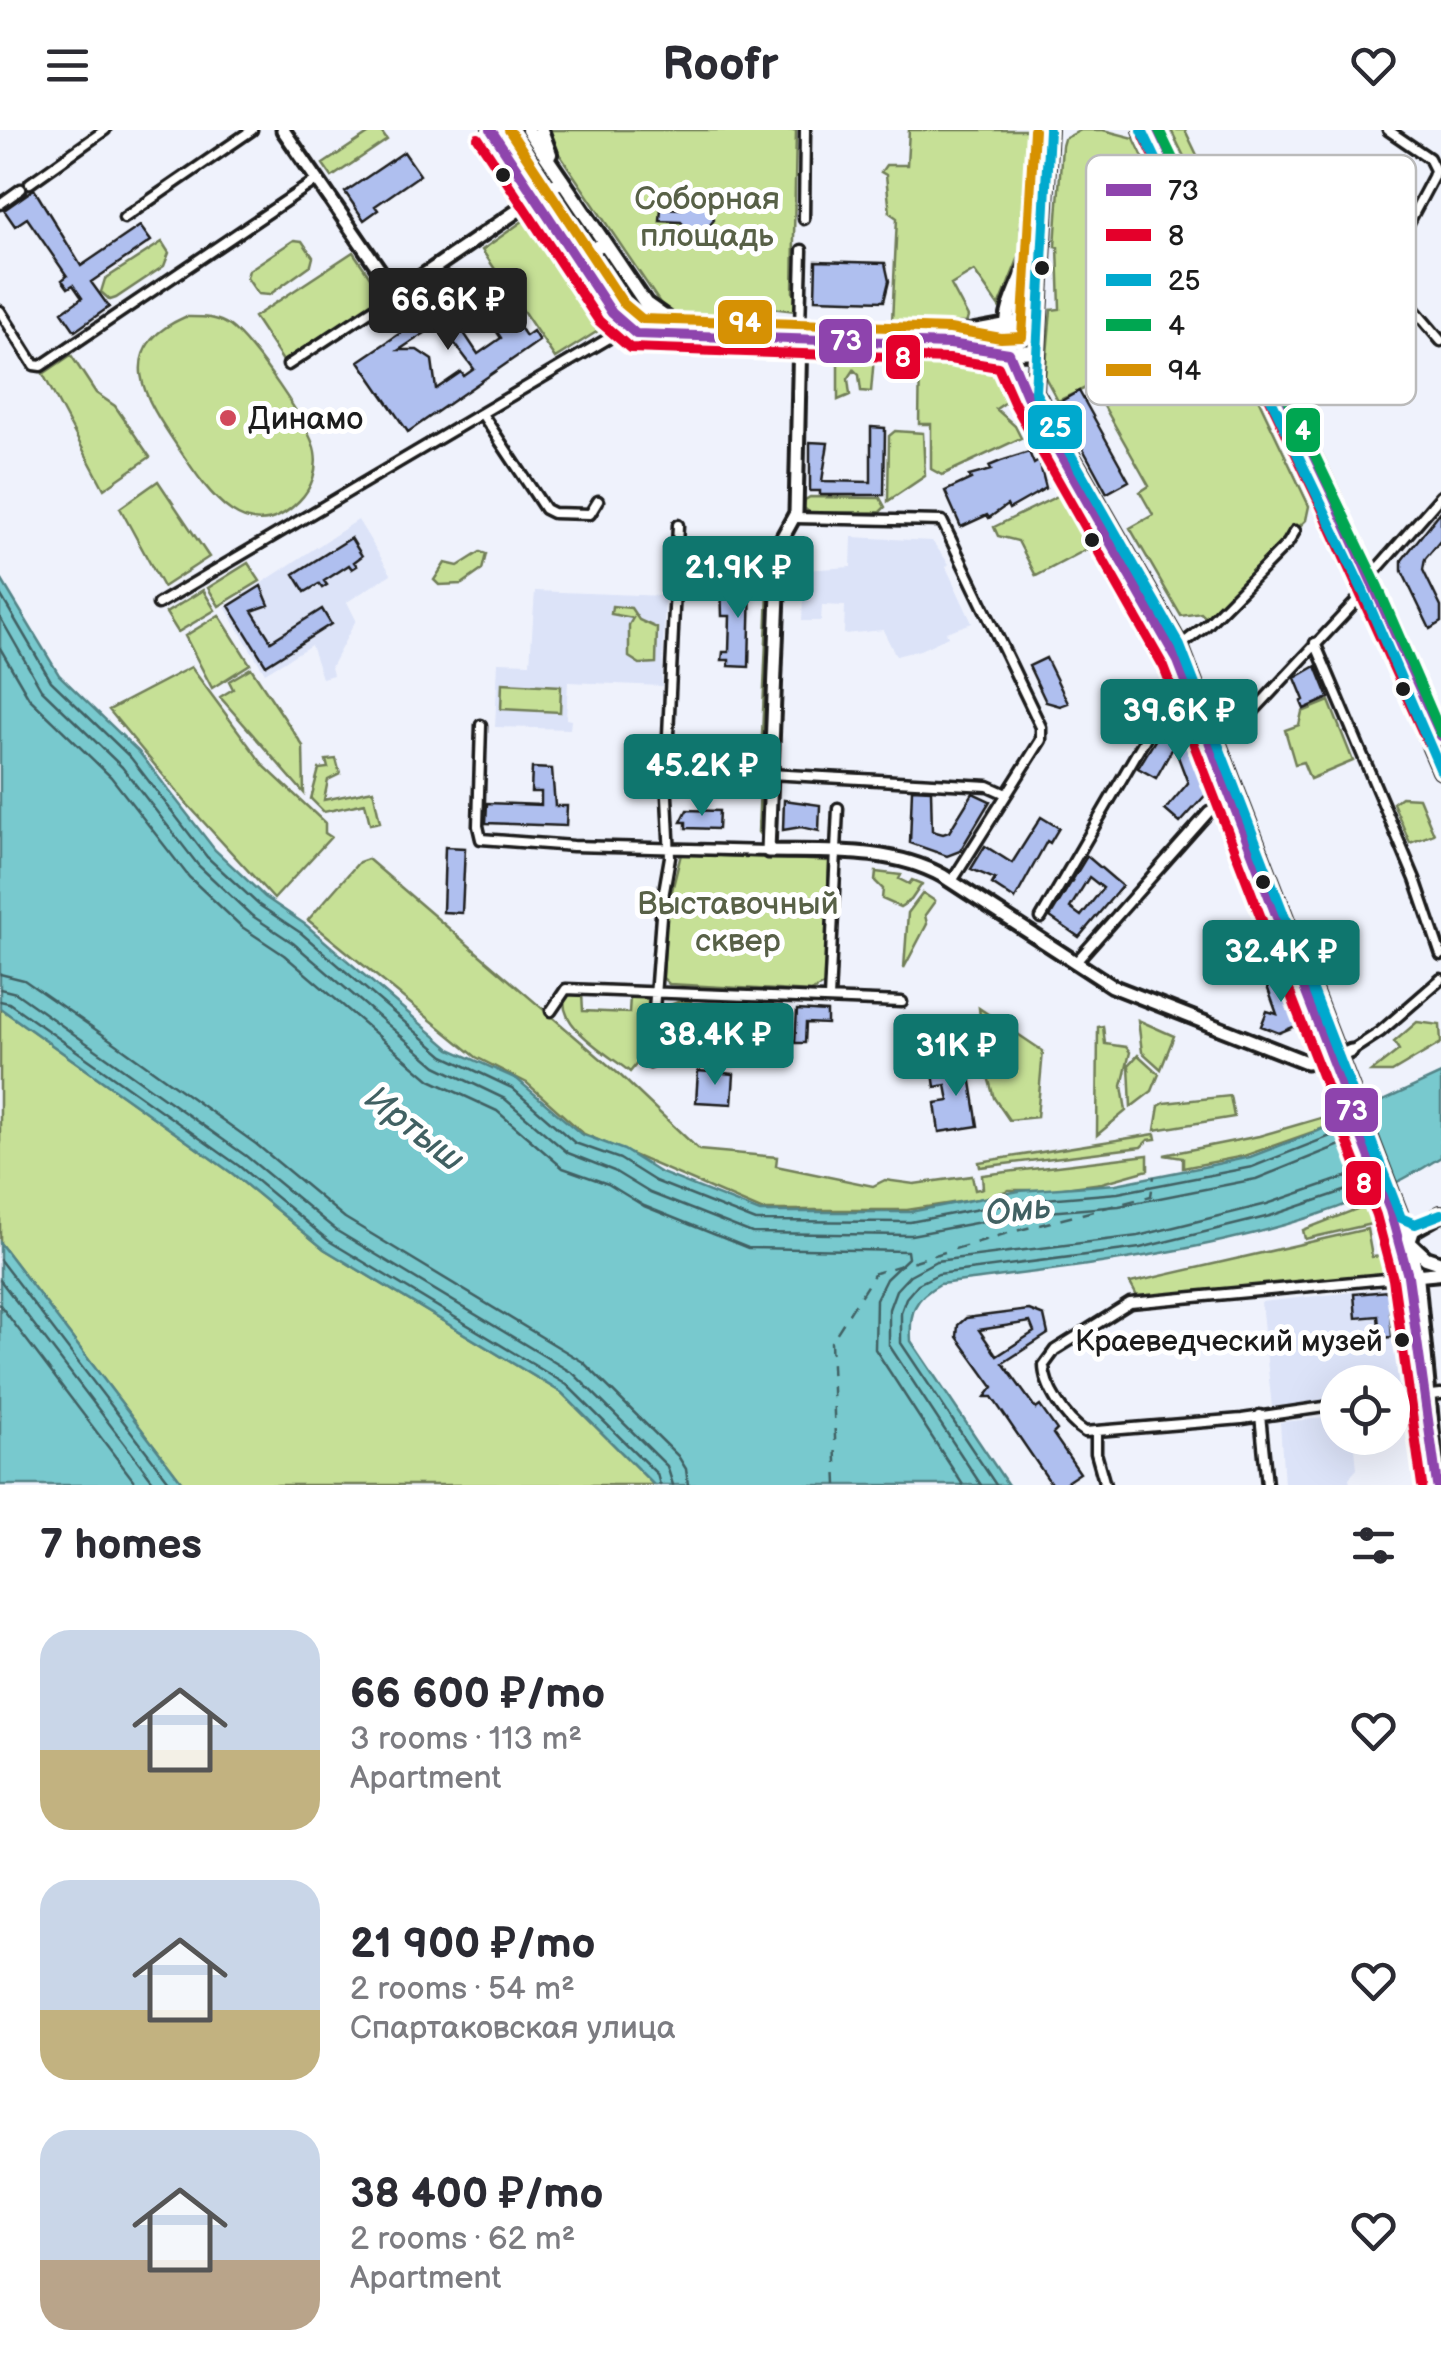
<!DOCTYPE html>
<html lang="en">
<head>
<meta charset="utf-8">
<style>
  body { margin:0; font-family:"Balsamiq Sans",sans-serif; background:#f7f7f7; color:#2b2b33; height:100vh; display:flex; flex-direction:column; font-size:38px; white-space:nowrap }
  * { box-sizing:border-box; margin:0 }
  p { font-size:32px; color:#7c7c81 }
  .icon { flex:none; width:55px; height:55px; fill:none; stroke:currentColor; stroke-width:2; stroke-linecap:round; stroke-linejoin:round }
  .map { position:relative; height:1355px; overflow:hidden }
  .drawer { display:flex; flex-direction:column; background:#fff; flex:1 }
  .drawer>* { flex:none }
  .tools { position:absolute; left:1320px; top:1235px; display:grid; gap:20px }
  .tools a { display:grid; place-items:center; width:90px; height:90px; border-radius:50%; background:#fff; box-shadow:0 10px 40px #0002; font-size:50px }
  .price { position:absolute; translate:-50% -85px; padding:0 22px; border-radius:10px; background:#0f766e; color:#fff; font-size:32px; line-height:65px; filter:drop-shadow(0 2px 5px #0008) }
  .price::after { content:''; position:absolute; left:50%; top:60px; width:30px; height:22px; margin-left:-15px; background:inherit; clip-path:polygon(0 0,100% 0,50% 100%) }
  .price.selected { background:#222; color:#fff }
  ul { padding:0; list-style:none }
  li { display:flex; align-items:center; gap:30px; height:250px; padding:0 40px }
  li span { display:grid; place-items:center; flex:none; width:280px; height:200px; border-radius:30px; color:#555 }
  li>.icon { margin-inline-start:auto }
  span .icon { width:120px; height:120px; fill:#fffc; stroke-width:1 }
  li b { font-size:42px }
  h2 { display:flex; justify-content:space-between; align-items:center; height:120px; padding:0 40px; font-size:42px }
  header { display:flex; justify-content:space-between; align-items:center; height:130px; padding:0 40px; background:#fff; font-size:45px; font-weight:700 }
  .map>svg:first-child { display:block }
  .built { fill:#dce3f8 }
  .green { fill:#c6e096; stroke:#717e59; stroke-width:2.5 }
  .water { fill:#78c9ce; stroke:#538487; stroke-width:2.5 }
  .pier { fill:#eff2fc }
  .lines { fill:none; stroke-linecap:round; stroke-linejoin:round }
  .shore { stroke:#416163; stroke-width:2.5 }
  .ferry { stroke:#416163; stroke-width:2.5; stroke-dasharray:12 10; stroke-linecap:butt }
  .building { fill:#afbfef; stroke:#1c1c1c; stroke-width:2.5; fill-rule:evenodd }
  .street-casing { stroke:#1c1c1c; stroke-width:15 }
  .secondary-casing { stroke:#1c1c1c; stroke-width:19 }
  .primary-casing { stroke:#1c1c1c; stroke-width:20 }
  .street { stroke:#fff; stroke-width:8 }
  .secondary { stroke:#fff; stroke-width:11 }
  .primary { stroke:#fff; stroke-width:12 }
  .bus-1-casing { stroke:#fff; stroke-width:18 }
  .bus-2-casing { stroke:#fff; stroke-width:18 }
  .bus-3-casing { stroke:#fff; stroke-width:18 }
  .bus-4-casing { stroke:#fff; stroke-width:18 }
  .bus-5-casing { stroke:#fff; stroke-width:18 }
  .bus-1 { stroke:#8e44ad; stroke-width:10 }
  .bus-2 { stroke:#e4002b; stroke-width:10 }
  .bus-3 { stroke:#00a9ce; stroke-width:10 }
  .bus-4 { stroke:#00a651; stroke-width:10 }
  .bus-5 { stroke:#d69104; stroke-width:10 }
  .bus-dot { fill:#1c1c1c; stroke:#fff; stroke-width:4 }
  .poi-dot { fill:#d1495b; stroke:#fff; stroke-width:4 }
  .labels { text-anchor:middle; stroke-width:10; stroke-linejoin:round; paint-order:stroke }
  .bus-label { font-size:30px; fill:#1c1c1c; stroke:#fff; text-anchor:end }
  .park-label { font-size:32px; fill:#586147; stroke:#fff }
  .poi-label { font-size:32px; fill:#1c1c1c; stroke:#fff; text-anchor:start }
  .water-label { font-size:35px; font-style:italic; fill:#416163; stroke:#fff }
  .key { fill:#fff; stroke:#bbb; stroke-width:2.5 }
  .key-label { font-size:28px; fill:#1c1c1c }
  .line-badge { stroke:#fff; stroke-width:4 }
  .badge-label { font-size:28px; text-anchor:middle; font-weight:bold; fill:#fff }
</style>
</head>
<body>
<header><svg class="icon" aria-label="menu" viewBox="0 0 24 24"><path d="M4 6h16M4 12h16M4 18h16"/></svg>Roofr<svg class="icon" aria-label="heart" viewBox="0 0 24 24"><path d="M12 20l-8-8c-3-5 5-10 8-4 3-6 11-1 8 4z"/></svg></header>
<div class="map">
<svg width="1441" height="1355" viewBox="0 0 1441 1355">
  <rect width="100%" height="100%" fill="#eff2fc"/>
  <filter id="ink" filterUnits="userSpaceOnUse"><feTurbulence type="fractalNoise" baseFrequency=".01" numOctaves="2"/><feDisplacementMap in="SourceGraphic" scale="20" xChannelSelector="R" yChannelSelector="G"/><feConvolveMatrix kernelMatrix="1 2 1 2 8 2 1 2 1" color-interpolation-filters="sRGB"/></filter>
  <g filter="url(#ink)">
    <path class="built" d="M358,390L391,444L347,472L356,490L331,537L333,545L322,548L311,515L265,543L225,477Z
      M852,407L932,411L949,434L946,437L972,493L946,502L948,507L920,520L896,526L883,500L844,504L845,476L822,475L821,491H802L804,440L851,437Z
      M535,461L665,466L662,556L568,552L566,589L571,590L570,599L495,597L498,532L530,533Z
      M1390,1158L1402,1265L1393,1266L1392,1252H1338L1337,1272L1272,1278L1261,1172Z
      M1337,1287L1338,1308H1354L1357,1339L1349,1348L1350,1355H1284L1280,1292Z"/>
    <path class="green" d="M374,0H380L387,10L332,47L323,34Z
      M543,0H796L793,162L797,166V181L762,177L760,188L677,186L660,173Z
      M909,0H1029L1037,7L1031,85L1024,87L1020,97L1026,109L999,177L974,141L951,155L968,187L966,194L892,192L897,88L890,83L886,45L881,42L886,35H907Z
      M1081,0H1103L1134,8L1309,376L1306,390L1206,488L1201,483L1181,486L1130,398L1153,385L1140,362L1149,356L1092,255L1058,271L1045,247L1051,180L1060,179L1058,117L1055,116L1062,16L1064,9Z
      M1171,0H1185L1233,100L1221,102Z
      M530,86L606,196L555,228L482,120Z
      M294,110L302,111L313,127L311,135L269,165L258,164L247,148L249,140Z
      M162,112L169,123L164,136L116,168L110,170L101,162L105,149Z
      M353,122L383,166L283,231L254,187Z
      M185,187C201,187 216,186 230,196C251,211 311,296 315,322C318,340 312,358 299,371C246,425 204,356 177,316C144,267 112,219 185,187Z
      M71,225L96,263L115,276L150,327L104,359L43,244Z
      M838,227H874L871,262L861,261L859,245L854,240L848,249L850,265L838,270Z
      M920,227C966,229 988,221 1012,268L996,279L1015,296L1021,308L942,345L931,339V294H919Z
      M895,301L923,303L925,346L888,371L889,306Z
      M158,351L209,427L163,457L120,378Z
      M1062,364L1091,417L1036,446L1018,411L998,406L994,397Z
      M810,367L880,368L885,377L880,382L810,383L804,378L805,370Z
      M770,414H773L762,707L758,702Z
      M480,422L486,424L482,440L462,454L439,455L434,450L445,433L458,436Z
      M248,433L260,451L219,476L208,458Z
      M203,460L215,480L178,502L166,483Z
      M612,476L631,478L639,490L657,498L656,533L640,534L629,527V495L633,488L611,484Z
      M219,485L250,534L212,558L185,506Z
      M191,537L264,636L325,693V703L331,707L274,769L188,675L109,580Z
      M251,538L303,616L304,663L220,567L233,559L229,551Z
      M502,553L561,556L560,582L501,579Z
      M1329,571L1353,631L1310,649L1303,632L1295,634L1285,600L1299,595L1302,582Z
      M336,629L340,644L328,650L324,670L373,660L380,692L370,694L365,673L324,682L311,669L319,639L328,638L326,630Z
      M1401,667L1419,668L1434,704L1410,713L1393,673Z
      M681,724L829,731L825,854L811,862L669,854L663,848L666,785Z
      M368,729L621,946L699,1020L777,1027L776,1036L873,1056L885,1050L914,1054L972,1046L975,1060L983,1058L982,1045L1148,1025V1040L1102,1053L1049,1060H1009L985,1068L907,1080H761L584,1004L527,953L476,927L308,790L359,732Z
      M876,742L901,745L899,749L909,754L912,750L922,754L911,770L900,777L882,769L883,759L875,751Z
      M923,763L935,771L925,785L927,794L904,838L908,783Z
      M567,862L582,863L583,881L629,883L630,867H650L647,921L630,942C608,924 551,893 567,862Z
      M681,871H691L690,921L680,928L661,914V878Z
      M0,878L233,1044L324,1119L562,1263L654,1355H184L0,1113Z
      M979,878L1043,921L1037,987L1009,990L994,968L987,943Z
      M1138,890L1174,906L1161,939L1142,922Z
      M1417,892L1440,895L1441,913L1392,942H1371L1399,920L1394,912Z
      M1103,896L1105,914L1126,917L1130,922L1122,956L1126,981L1097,1005L1098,897Z
      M1138,925L1159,944L1152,961L1131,977L1129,935Z
      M1230,966L1234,987L1155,1000L1159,976L1164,973Z
      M1341,982L1344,991L1244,1026L1183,1038V1028L1164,1025L1259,1006Z
      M1155,1004L1156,1009L1148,1010L1141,1017L980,1037L979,1032Z
      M1372,1073L1380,1092L1305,1109L1303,1100Z
      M1367,1099L1372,1127L1382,1126L1385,1144L1138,1168L1130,1153Z"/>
    <path class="water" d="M0,447L59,545L139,622L215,720L265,767L306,795L450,919L517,949L581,1004L624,1020L659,1042L760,1082H910L1019,1061L1116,1054L1198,1038L1250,1027L1318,1001L1441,944V1027C1307,1115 1096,1134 940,1154C914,1168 909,1182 911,1211L1008,1355H654L562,1263L324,1119L233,1044L0,878Z
      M0,1113L184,1355H0Z"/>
    <path class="pier" d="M1366,975L1397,1058L1374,1067L1343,985Z"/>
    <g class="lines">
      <path class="shore" d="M0,464L51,551L131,628L207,727L259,775L301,803L444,926L512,958L575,1013L620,1029L655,1051L756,1091L910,1092L1021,1071L1118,1063L1252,1037L1356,996
        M0,487L41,559L122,637L198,735L251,785L293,813L436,936L505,969L568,1023L614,1041L650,1063L752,1103L911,1105L1024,1084L1119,1076L1256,1049L1360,1007
        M0,518L29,568L111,647L189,747L242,797L284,825L430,950L497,981L563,1038L608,1054L644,1076L748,1118L907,1121L908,1128L886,1149L876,1169L875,1219L963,1355
        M0,844L24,850L115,913L256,1014L345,1088L583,1232L678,1326L686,1339L688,1355
        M0,859L16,863L246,1026L337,1101L574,1244L667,1336L673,1355
        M0,871L9,873L239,1036L329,1111L567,1255L657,1344L660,1355
        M0,1130L172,1355
        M0,1150L156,1355
        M0,1175L137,1355
        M981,1355L889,1215V1179L896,1160L910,1145L936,1131L1138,1106L1267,1074L1372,1038
        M996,1355L901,1213V1182L906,1168L918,1154L938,1144L1140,1118L1270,1086L1377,1050"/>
      <path class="ferry" d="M837,1355L831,1212L875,1143L1008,1103L1151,1066L1154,1046"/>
    </g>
    <path class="building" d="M404,22L420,45L375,76L378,80L364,90L345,62Z
      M34,59L81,136L140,96L151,111L91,152L109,177L75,201L62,182L82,168L73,155L68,158L62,150L67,146L27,88L15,96L4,80Z
      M691,69H703L712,79L714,90L706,100L690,103L681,92L660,91L661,78L682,79Z
      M816,131L885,133L889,151L884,171L815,169Z
      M490,141L498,153L492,157L526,206L533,201L539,211L408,302L359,231L421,189L431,199L399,220H417L432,230L436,259L461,242L464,246L474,239L431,182ZM481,178L501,208L478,224L458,194Z
      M1079,261L1129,351L1107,363L1058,273Z
      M871,297L885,298L884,365H820V361H810V312L828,313L822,351L871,352Z
      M1029,322L1034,334L1039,331L1046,358L1018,374L1009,379L1007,375L989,388L987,385L961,397L945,361L971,349L969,346L991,340L989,336L1001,331Z
      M1441,381V410L1425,429L1423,440L1441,477V492L1430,499L1402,441V430Z
      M351,408L362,426L354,432L357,436L352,439L349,435L324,451L327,455L322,458L319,454L305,462L294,444Z
      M721,452H751L749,537L729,536V530H722L723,522H729L730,486H722Z
      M261,456L269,475L252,481L271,511L322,479L331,494L266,535L229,476Z
      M1046,528L1068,573L1060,576L1046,572L1029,536Z
      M1316,536L1329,568L1304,579L1301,572L1304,570L1295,548Z
      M1176,576H1180L1211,659L1180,693L1165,680L1188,653L1174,616L1156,648L1138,638Z
      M532,638L552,639L555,676H567L566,696L486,693L487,673L541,675V662H531Z
      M912,659L931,660L932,701L943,704L949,702L973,663L990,671L960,721L947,726L910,713Z
      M784,670L820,675L819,701L801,697L783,700Z
      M687,680L719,681L718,699L686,698V692H681Z
      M1041,687L1059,698L1050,713L1047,711L1015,769L992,754L995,749L971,739L985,716L1012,733Z
      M445,717L465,718L462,783L443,782Z
      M1087,726L1122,756L1079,807L1050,787ZM1089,747L1103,758L1081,786L1070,778Z
      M1282,840L1303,893L1279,903L1261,896L1267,881L1277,884L1264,848Z
      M703,874L767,876L766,891H758V906L749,905L750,891L719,890L718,895L705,894Z
      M797,880L827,882V894L806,893L805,913H795Z
      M968,933L978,996L939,1002L935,973L949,971L946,955L935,957L933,943Z
      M698,941L734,944L732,974L696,972Z
      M1388,1161L1392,1207L1380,1208L1378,1186L1356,1188L1354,1164Z
      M1029,1180L1044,1186L1048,1204L1003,1233L1036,1279L1040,1276L1057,1300L1053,1304L1080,1343L1062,1355H1052L992,1267H985L993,1257L957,1207L958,1195L966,1188ZM1030,1192L1034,1202L997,1226L979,1200Z"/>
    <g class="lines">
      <g class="street-casing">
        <path id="street" d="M30,53L105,0
          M0,74L21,59
          M124,88L252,0
          M804,89L805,0
          M1390,137L1407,171L1441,211
          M1316,176L1390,137L1391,126L1433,47L1435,40L1429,28L1388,0
          M0,181L34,235L41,236L318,49
          M800,199L802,120
          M288,235L396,164
          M482,284L545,379L553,383L590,384L598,371
          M795,388L942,391L1041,597V610L952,751
          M1370,447L1441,366
          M158,474L616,204L651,179
          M1315,513L1415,749L1441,825
          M1180,516L1207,495L1288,413L1295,401
          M1247,588L1363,464
          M481,595L478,696L481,709L573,716L768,721
          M769,644L988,656L1006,664
          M1041,788L1163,578
          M1075,833L1209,682
          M829,869L838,678
          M551,881L566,859L902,872
          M1351,921L1380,902L1441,849
          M650,933L662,773L670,727L666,647L678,395
          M1392,1269L1441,1264
          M1338,1275L1242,1289L1085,1302C1066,1290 1044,1257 1044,1235L1055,1220L1130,1173L1407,1147
          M1260,1285L1267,1355
          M1096,1303V1323L1105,1355"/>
      </g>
      <g class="secondary-casing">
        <path id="secondary" d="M283,0L396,164L536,68
          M800,203L796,383L780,412L768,721C826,722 891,717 943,746L1112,856L1306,932L1331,930L1351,921"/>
      </g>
      <g class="primary-casing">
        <path id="primary" d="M491,0L612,183L636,204L950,214L1000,223L1036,221
          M528,0L646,174L673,193L969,202L1023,192L1037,203
          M541,0L550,24
          M1049,0L1035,262L1180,516L1401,1088L1417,1145L1437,1355
          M1142,0L1364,463L1441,641
          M1158,0L1332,364L1441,606
          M536,68L562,50
          M1038,96C1035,121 1022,145 1013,169C992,219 1025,261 1049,304
          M578,130L604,112
          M1118,426L1181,540
          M1299,848L1343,959
          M1409,1112L1413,1100L1441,1084
          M1411,1114L1426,1128L1441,1133
          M1402,1119L1420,1253L1427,1266
          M1409,1146L1441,1143"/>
      </g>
      <use href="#street" class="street"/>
      <use href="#secondary" class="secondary"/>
      <use href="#primary" class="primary"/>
      <g class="bus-1-casing">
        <path id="bus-1" d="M491,0L612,183L636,204L950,214L1009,223L1027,266L1178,531L1390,1080L1408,1146L1437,1355
          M1158,0L1332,364L1441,606"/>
      </g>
      <g class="bus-2-casing">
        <path id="bus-2" d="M1144,6L1318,370L1427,612
          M478,8L599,191L630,218L949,229L998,237L1014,273L1164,537L1376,1085L1393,1149L1422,1355"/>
      </g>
      <g class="bus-3-casing">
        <path id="bus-3" d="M1049,0L1035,262L1180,516L1401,1088L1415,1094L1441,1084
          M1142,0L1364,463L1441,641"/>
      </g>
      <g class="bus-4-casing">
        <path id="bus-4" d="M1159,0L1378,457L1441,603"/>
      </g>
      <g class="bus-5-casing">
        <path id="bus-5" d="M509,0L623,173L642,189L950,199L1001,208L1022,207L1034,0"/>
      </g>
      <use href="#bus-1" class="bus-1"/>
      <use href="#bus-2" class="bus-2"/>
      <use href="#bus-3" class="bus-3"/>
      <use href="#bus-4" class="bus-4"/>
      <use href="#bus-5" class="bus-5"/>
    </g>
  </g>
  <g class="bus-dot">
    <circle cx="503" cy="45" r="9"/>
    <circle cx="1042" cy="138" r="9"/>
    <circle cx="1092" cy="410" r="9"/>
    <circle cx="1403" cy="559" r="9"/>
    <circle cx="1263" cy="752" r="9"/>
    <circle cx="1402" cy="1210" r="9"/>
  </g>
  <circle class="poi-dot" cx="228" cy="288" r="10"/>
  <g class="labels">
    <g class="bus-label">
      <text x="1383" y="1221">Краеведческий музей</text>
    </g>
    <g class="park-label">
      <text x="707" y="79">Соборная<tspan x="707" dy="37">площадь</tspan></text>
      <text x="738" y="784">Выставочный<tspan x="738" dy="37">сквер</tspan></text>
    </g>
    <g class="poi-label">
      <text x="248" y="299">Динамо</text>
    </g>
    <g class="water-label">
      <text transform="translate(415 998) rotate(38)" y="12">Иртыш</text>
      <text transform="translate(1018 1079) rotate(-7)" y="12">Омь</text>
    </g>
  </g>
  <rect x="1086" y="25" width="330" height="250" rx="15" class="key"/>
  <rect x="1106" y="54" width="45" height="12" fill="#8e44ad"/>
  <rect x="1106" y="99" width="45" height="12" fill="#e4002b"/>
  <rect x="1106" y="144" width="45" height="12" fill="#00a9ce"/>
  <rect x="1106" y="189" width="45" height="12" fill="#00a651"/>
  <rect x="1106" y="234" width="45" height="12" fill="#d69104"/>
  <g class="key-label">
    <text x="1168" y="70">73</text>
    <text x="1168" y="115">8</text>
    <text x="1168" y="160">25</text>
    <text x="1168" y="205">4</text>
    <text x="1168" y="250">94</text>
  </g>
  <g class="line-badge">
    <rect x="716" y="168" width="58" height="48" rx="10" fill="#d69104"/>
    <rect x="817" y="187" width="57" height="48" rx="10" fill="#8e44ad"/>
    <rect x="884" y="203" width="38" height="48" rx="10" fill="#e4002b"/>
    <rect x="1026" y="273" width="58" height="48" rx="10" fill="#00a9ce"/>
    <rect x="1284" y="276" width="38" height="48" rx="10" fill="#00a651"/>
    <rect x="1323" y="956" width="57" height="48" rx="10" fill="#8e44ad"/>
    <rect x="1344" y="1029" width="39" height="48" rx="10" fill="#e4002b"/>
  </g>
  <g class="badge-label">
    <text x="745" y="202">94</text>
    <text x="846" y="220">73</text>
    <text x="903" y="237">8</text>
    <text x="1055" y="307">25</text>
    <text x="1303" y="310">4</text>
    <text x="1352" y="990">73</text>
    <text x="1364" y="1063">8</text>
  </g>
</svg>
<div class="tools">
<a><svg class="icon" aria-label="locate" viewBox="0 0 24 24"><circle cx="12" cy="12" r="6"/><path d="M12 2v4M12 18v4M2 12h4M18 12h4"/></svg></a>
</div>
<b class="price selected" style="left:448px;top:223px">66.6K ₽</b>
<b class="price" style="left:738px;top:491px">21.9K ₽</b>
<b class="price" style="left:1179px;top:634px">39.6K ₽</b>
<b class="price" style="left:702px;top:689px">45.2K ₽</b>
<b class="price" style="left:1281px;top:875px">32.4K ₽</b>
<b class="price" style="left:715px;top:958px">38.4K ₽</b>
<b class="price" style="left:956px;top:969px">31K ₽</b>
</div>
<section class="drawer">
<h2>7 homes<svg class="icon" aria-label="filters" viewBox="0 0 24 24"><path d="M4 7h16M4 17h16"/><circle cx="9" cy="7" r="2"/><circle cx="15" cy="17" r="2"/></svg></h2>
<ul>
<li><span style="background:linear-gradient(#c9d6e8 60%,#c2b280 0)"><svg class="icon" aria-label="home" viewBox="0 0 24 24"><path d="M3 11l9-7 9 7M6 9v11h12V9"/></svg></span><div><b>66 600 ₽/mo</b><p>3 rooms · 113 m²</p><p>Apartment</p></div><svg class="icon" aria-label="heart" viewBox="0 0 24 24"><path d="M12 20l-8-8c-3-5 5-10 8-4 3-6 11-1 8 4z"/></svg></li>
<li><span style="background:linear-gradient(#c9d6e8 65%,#c2b280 0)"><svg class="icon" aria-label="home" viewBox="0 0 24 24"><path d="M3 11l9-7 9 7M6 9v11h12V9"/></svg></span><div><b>21 900 ₽/mo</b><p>2 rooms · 54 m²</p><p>Спартаковская улица</p></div><svg class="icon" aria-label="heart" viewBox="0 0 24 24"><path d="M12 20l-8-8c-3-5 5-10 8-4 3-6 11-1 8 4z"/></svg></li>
<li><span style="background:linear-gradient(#c9d6e8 65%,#b9a48a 0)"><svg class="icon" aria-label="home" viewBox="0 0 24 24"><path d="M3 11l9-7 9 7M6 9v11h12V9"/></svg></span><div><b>38 400 ₽/mo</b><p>2 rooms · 62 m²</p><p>Apartment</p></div><svg class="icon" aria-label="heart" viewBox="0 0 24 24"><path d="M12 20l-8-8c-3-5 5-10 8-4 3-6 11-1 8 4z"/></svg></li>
</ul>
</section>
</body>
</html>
